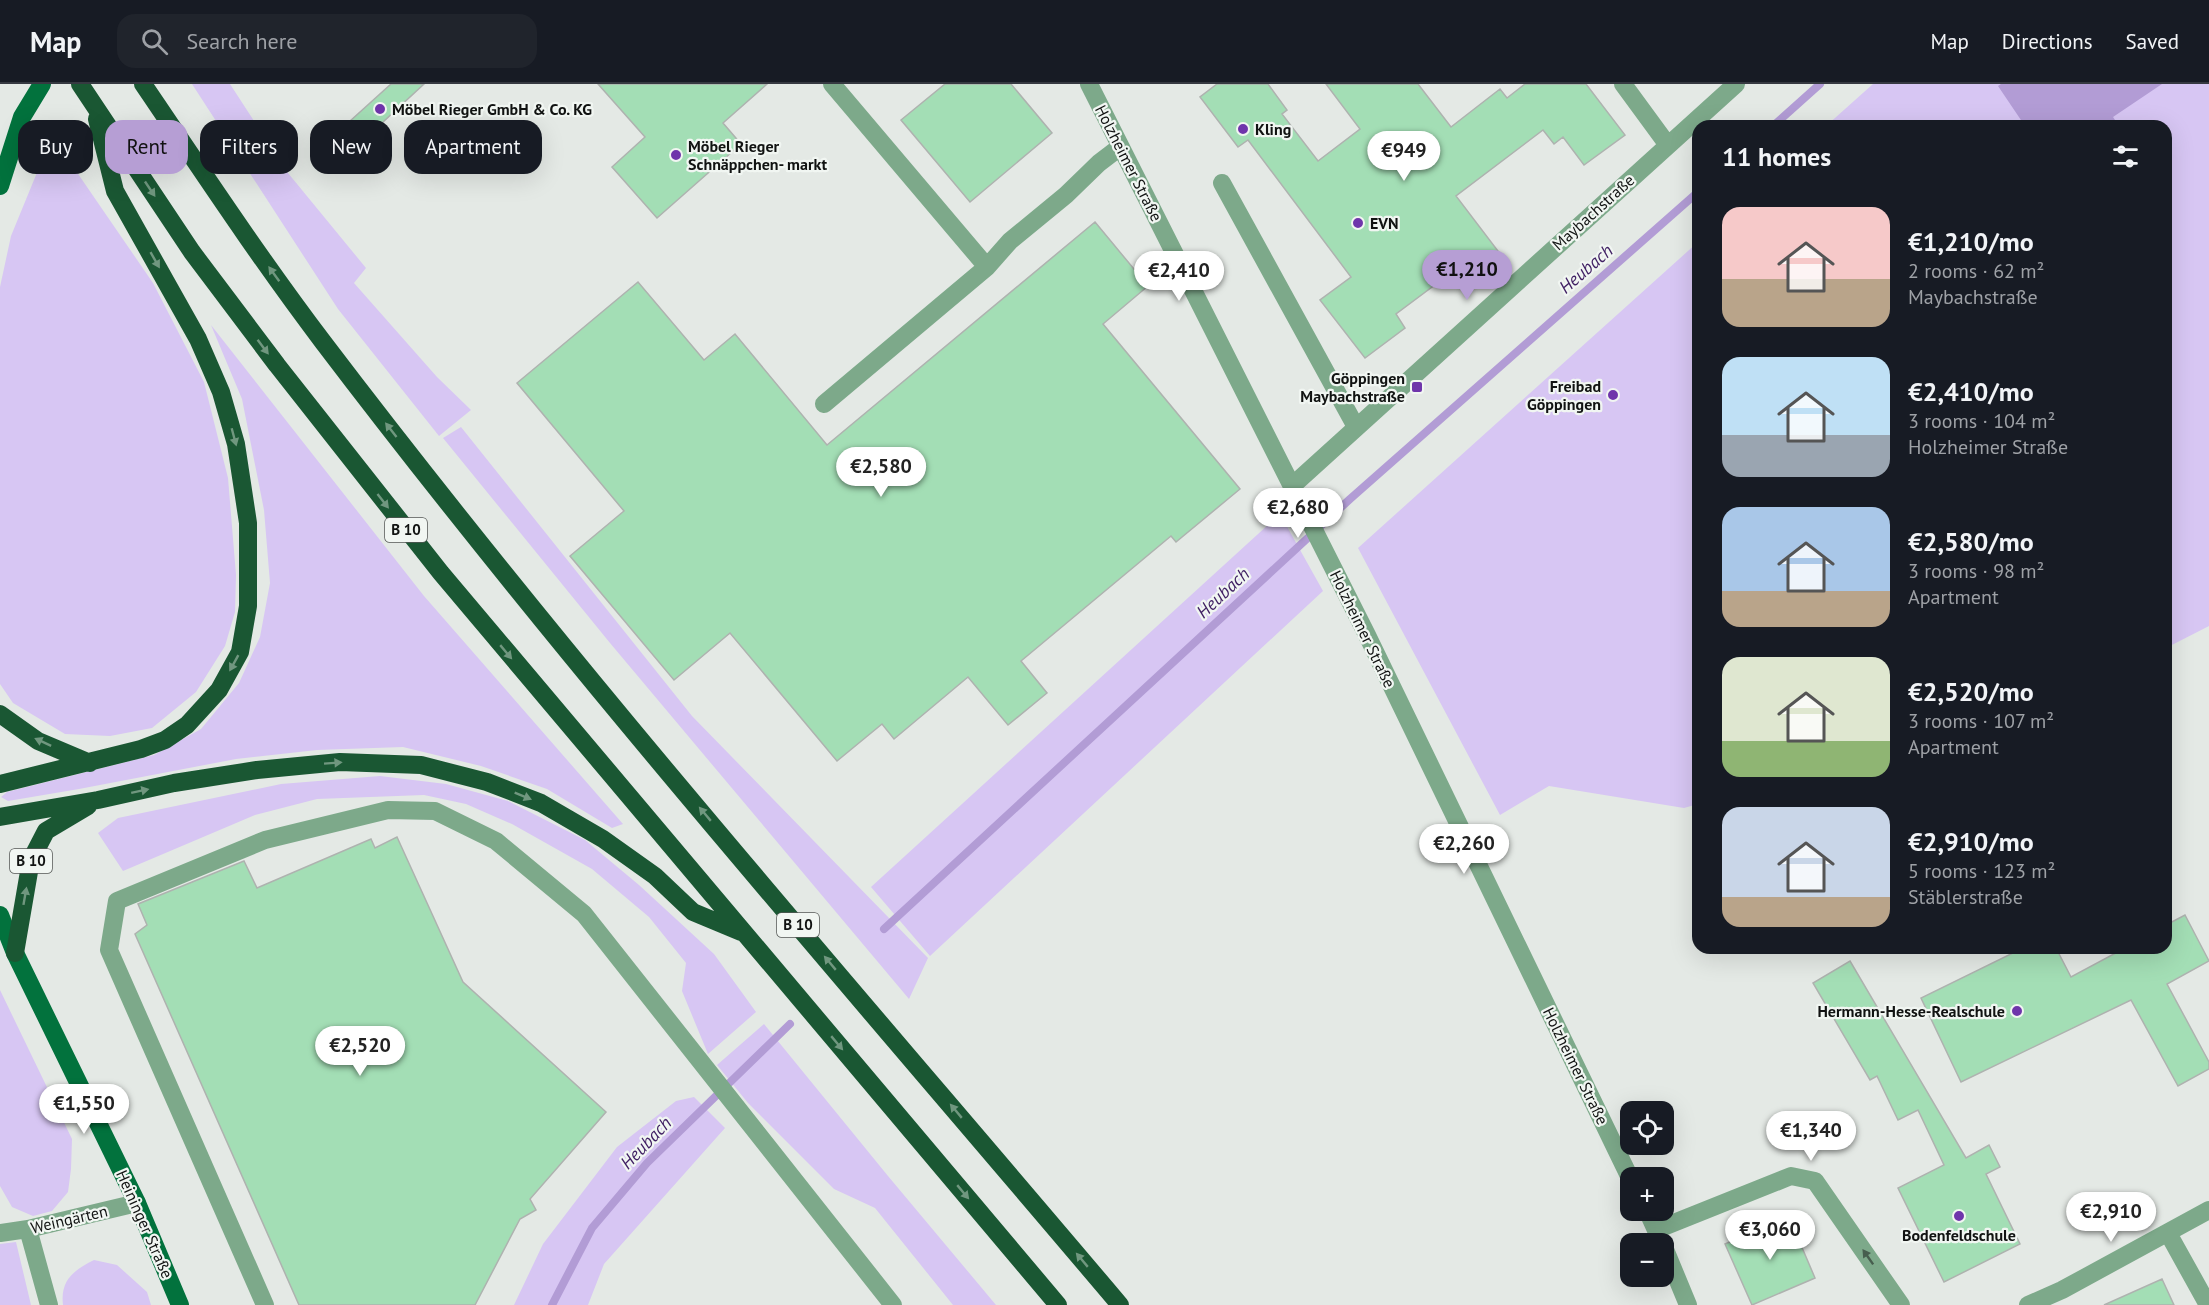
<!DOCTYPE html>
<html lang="en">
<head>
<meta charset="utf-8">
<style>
  body { margin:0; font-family:"PT Sans",sans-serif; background:#20242c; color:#f1f3f6; height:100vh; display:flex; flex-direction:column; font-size:22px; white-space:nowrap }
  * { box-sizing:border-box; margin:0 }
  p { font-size:20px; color:#9ea1a6 }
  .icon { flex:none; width:33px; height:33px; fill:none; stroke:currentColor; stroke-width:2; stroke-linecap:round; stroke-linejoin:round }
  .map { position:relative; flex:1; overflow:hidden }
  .sheet { position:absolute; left:1692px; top:36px; width:480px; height:834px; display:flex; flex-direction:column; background:#171b24; border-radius:18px; box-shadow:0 6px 24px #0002 }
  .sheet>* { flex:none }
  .banner { position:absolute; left:18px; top:36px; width:570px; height:54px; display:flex; gap:12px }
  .tools { position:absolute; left:1620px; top:1017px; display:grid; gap:12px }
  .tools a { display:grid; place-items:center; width:54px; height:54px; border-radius:12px; background:#171b24; box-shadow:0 6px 24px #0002; font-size:30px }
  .price { position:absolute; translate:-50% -51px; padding:0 14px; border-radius:21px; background:#fff; color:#222; font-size:20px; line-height:39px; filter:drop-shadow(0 2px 3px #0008) }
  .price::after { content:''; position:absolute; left:50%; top:36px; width:18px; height:14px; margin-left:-9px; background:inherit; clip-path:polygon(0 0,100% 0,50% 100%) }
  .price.on { background:#b69ed4; color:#111 }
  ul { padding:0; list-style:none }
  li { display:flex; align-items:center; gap:18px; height:150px; padding:0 30px }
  li span { display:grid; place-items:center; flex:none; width:168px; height:120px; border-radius:18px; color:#555 }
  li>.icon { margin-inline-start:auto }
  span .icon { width:72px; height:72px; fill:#fffc; stroke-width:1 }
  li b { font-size:26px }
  h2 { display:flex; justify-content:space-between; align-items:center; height:72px; padding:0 30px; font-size:26px }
  .tag { padding:0 21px; border-radius:18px; background:#171b24; box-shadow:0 6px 24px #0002; font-size:21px; line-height:54px }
  .tag.on { background:#b69ed4; color:#111 }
  header { display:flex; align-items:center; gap:36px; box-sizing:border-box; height:84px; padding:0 30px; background:#171b24; border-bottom:2px solid #363941 }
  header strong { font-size:28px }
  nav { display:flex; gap:33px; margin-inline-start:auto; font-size:21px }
  .search { width:420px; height:54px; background:#20242c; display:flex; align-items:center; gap:15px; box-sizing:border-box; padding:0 21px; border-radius:18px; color:#9ea1a6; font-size:22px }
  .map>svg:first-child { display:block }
  .green { fill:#d7c6f3 }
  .water { fill:#b29cd5 }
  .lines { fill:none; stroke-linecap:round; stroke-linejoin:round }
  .stream { stroke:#b29cd5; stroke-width:8 }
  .building { fill:#a3deb5; stroke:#aeb2af; stroke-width:1.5 }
  .minor { stroke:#7da98a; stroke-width:18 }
  .major { stroke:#02723d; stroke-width:18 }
  .highway { stroke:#1a5733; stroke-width:18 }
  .oneway { fill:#70977f }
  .oneway2 { fill:#475e4e }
  .poi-dot { fill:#6f35ab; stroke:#f1f6f2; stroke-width:2 }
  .labels { text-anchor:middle; stroke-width:4.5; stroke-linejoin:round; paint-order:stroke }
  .shield { fill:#f1f6f2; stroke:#545755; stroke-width:1.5 }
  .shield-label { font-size:15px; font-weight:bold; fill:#111312 }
  .poi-label { font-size:16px; font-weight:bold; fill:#111312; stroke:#f1f6f2; text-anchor:start }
  .street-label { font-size:16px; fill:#111312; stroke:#f1f6f2 }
  .water-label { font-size:18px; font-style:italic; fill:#412164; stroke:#f1f6f2 }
</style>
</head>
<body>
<header>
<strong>Map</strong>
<div class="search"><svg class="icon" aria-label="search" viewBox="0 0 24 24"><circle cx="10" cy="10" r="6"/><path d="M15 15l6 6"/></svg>Search here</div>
<nav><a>Map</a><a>Directions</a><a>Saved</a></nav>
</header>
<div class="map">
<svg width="2209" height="1221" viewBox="0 0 2209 1221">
  <rect width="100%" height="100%" fill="#e4e9e5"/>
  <path class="green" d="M192,0H230L288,89L366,184L354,199L437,293L471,326L439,352L338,225Z
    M1873,0H2209V542L2166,564V42H1826Z
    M52,52L153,199L204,298L228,394L236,491L235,528L225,562L196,608L152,644L110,652L65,650L13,619L0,600V203L11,152Z
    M1698,158V720L1684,724L1549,702L1500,731L1358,464Z
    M211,241L424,512L623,740L612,744L547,705L481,682L403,663L317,666L236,675L79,705L8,717L1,713L7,708L154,671L201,645L239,599L260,553L270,499L264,426L242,315Z
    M461,343L692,632L928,874L909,915L610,559L443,354Z
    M1280,430L1323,507L930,872L871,803Z
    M380,692L446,700L508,717L585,756L639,801L714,870L756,928L708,970L682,907L686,879L649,833L592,785L512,740L466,720L424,711L317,715L255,731L123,787L98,749L118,734L281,700Z
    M0,906L72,1055L71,1085L68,1108L52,1127L33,1132L12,1123L0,1102Z
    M764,940L888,1092L996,1221H953L875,1124L834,1105L748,1019L717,981Z
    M694,1013L725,1044L604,1180L588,1221H514L543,1160L617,1063L676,1017Z
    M16,1158L31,1221H0V1160Z
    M94,1176L117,1181L147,1208L151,1221H63C60,1196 74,1186 94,1176Z"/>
  <path class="water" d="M2001,0H2162L2113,33L2117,39L2113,42H2025L1998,2Z"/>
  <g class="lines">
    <path class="stream" d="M1773,42L1820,0
      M884,845L1350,415L1698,108
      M552,1221L592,1144L647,1079L790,940"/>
  </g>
  <path class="building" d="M391,0H424L355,64L339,47Z
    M598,0H767L723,39L741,60L657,134L612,83L645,53Z
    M945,0H1011L1052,49L970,118L901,36Z
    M1217,0H1268L1287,26L1282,30L1318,77L1360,45L1326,0H1418L1451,43L1500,5L1507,14L1525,0H1586L1625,51L1584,81L1563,53L1554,60L1543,46L1456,112L1504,175L1480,193L1467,177L1396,230L1405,244L1365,274L1320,216L1351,193L1248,56L1238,63L1200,13Z
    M1095,138L1148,202L1103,240L1240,405L1176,458L1171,452L1021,577L1047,609L1008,641L968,593L894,655L882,640L837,677L730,549L674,596L570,472L624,427L517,299L638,198L704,276L735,250L827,361Z
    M397,753L463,898L606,1028L530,1115L536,1126L520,1135L475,1221H299L135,850L147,841L138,820L244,777L257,804L371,755L375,764Z
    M2185,831L2209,877L2167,900L2209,978V985L2178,1002L2131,916L1961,998L1921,914L2023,864H2056L2071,893L2125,864H2166V841Z
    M1850,877L1966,1074L1989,1061L2000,1083L1986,1090L2020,1160L1944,1198L1898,1104L1944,1081L1918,1026L1898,1036L1877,992L1870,996L1813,899Z
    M1789,1133L1815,1194L1752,1221L1725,1160Z
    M2162,1195L2174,1221H2104Z"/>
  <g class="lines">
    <path class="minor" d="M832,0L987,183
      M1089,0L1367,551L1630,1094
      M1623,0L1667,60
      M1222,99L1356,343
      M824,320L987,183L1010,157L1066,111L1099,79L1120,63
      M1292,402L1736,0
      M1647,1126L1660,1155
      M28,1145L49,1221
      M1656,1146L1791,1092L1815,1097L1901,1221
      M0,1149L28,1145L137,1119
      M2168,1149L2208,1221
      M1664,1163L1688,1221
      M265,1221L109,866L117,817L265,756L388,726L435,727L496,757L584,830L893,1221
      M2028,1221L2062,1206L2209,1126"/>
    <path class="major" d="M0,102L22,33L42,0
      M0,831L15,869L137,1119L180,1221"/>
    <path class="highway" d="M80,0L192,168L277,281L441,489L1058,1221
      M143,0C202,87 260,175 323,258C575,590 851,903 1120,1221
      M0,630L38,657L90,679
      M0,700L141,665L165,656L187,641L219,606L240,568L248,522V439L236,360L221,308L198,255L115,107L97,35
      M0,733L98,716L174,699L257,686L340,678L421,681L487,698L541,719L603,755L655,792L693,828L741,848
      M15,869L31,776L46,747L88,722"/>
  </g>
  <defs><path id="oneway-solid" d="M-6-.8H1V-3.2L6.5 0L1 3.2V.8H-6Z" transform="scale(1.5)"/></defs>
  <g class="oneway">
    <use href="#oneway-solid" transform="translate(150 105) rotate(56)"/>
    <use href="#oneway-solid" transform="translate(155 176) rotate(60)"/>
    <use href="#oneway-solid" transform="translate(274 190) rotate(-126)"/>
    <use href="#oneway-solid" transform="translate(263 263) rotate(53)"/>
    <use href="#oneway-solid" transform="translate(391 346) rotate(-128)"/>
    <use href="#oneway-solid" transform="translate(234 353) rotate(75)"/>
    <use href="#oneway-solid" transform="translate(383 417) rotate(52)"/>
    <use href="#oneway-solid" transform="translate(506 568) rotate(50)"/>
    <use href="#oneway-solid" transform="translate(234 579) rotate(119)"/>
    <use href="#oneway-solid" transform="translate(43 658) rotate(-155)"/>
    <use href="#oneway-solid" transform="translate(333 679) rotate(-4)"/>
    <use href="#oneway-solid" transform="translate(140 707) rotate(-12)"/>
    <use href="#oneway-solid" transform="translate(523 712) rotate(22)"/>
    <use href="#oneway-solid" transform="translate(705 730) rotate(-130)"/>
    <use href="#oneway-solid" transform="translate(25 812) rotate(-80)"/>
    <use href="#oneway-solid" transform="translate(830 879) rotate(-130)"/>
    <use href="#oneway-solid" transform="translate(837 959) rotate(50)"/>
    <use href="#oneway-solid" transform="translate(956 1027) rotate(-130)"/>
    <use href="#oneway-solid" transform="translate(963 1108) rotate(50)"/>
    <use href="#oneway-solid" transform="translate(1082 1176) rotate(-130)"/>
  </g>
  <use class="oneway2" href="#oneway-solid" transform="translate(1868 1173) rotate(-125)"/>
  <g class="poi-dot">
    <circle cx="380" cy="25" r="6"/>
    <circle cx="1243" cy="45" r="6"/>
    <circle cx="676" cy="71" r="6"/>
    <circle cx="1358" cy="139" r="6"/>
    <rect x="1411" y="297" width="12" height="12" rx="3"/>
    <circle cx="1613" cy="311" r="6"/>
    <circle cx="2017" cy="927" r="6"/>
    <circle cx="1959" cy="1132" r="6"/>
  </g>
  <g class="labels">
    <g class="shield">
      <rect x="385" y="434" width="42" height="24" rx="4.5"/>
      <rect x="10" y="765" width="42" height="24" rx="4.5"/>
      <rect x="777" y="829" width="42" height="24" rx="4.5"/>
    </g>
    <g class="shield-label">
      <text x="406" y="451">B 10</text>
      <text x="31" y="782">B 10</text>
      <text x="798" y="846">B 10</text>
    </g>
    <g class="poi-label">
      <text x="392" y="31">Möbel Rieger GmbH &amp; Co. KG</text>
      <text x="1255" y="51">Kling</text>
      <text x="688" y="68">Möbel Rieger<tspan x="688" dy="18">Schnäppchen- markt</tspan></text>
      <text x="1370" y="145">EVN</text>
      <text x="1405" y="300" text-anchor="end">Göppingen<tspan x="1405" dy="18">Maybachstraße</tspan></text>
      <text x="1601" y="308" text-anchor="end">Freibad<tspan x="1601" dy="18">Göppingen</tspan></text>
      <text x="2005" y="933" text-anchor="end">Hermann-Hesse-Realschule</text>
      <text x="1959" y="1157" text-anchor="middle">Bodenfeldschule</text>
    </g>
    <g class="street-label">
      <text transform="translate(1129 79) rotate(63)" y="6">Holzheimer Straße</text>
      <text transform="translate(1593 128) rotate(-42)" y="6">Maybachstraße</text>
      <text transform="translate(1363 545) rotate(64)" y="6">Holzheimer Straße</text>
      <text transform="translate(1576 982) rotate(64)" y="6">Holzheimer Straße</text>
      <text transform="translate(69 1135) rotate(-13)" y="6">Weingärten</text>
      <text transform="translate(145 1140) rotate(66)" y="6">Heininger Straße</text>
    </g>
    <g class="water-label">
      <text transform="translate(1586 185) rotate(-41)" y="6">Heubach</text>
      <text transform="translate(1223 509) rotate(-43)" y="6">Heubach</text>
      <text transform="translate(646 1059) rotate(-46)" y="6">Heubach</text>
    </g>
  </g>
</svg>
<div class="tools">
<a><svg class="icon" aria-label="locate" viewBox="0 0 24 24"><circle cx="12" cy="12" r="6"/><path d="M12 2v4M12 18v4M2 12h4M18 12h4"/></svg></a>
<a>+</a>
<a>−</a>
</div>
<b class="price" style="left:1404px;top:98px">€949</b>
<b class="price on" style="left:1467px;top:217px">€1,210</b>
<b class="price" style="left:1179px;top:218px">€2,410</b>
<b class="price" style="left:881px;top:414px">€2,580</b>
<b class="price" style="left:1298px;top:455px">€2,680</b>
<b class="price" style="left:1464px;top:791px">€2,260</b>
<b class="price" style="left:360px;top:993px">€2,520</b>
<b class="price" style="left:84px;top:1051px">€1,550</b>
<b class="price" style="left:1811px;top:1078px">€1,340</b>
<b class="price" style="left:2111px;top:1159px">€2,910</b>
<b class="price" style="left:1770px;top:1177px">€3,060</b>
<div class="banner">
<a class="tag">Buy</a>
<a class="tag on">Rent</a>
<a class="tag">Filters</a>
<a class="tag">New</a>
<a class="tag">Apartment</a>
</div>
<section class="sheet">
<h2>11 homes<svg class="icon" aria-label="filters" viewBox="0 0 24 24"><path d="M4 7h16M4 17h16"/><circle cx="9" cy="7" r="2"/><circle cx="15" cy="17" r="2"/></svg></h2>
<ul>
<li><span style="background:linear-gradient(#f6c9c9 60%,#b9a48a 0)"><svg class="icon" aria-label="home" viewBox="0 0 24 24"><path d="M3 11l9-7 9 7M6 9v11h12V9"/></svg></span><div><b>€1,210/mo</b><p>2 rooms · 62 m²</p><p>Maybachstraße</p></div></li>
<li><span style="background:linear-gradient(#bfe0f5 65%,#9aa5b1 0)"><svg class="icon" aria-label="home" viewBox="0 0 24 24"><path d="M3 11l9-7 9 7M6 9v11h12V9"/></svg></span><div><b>€2,410/mo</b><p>3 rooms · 104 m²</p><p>Holzheimer Straße</p></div></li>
<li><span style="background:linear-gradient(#a9c7e8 70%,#b9a48a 0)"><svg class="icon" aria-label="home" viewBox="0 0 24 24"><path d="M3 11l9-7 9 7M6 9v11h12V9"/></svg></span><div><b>€2,580/mo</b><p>3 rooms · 98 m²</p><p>Apartment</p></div></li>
<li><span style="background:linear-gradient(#dfe7d0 70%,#8fb573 0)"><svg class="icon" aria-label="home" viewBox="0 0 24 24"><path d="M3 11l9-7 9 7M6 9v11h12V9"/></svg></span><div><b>€2,520/mo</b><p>3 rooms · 107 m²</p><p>Apartment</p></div></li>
<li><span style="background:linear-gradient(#c9d6e8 75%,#b9a48a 0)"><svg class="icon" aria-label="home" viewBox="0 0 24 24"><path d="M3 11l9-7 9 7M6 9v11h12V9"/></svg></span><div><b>€2,910/mo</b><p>5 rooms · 123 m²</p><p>Stäblerstraße</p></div></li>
</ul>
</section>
</div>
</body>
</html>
